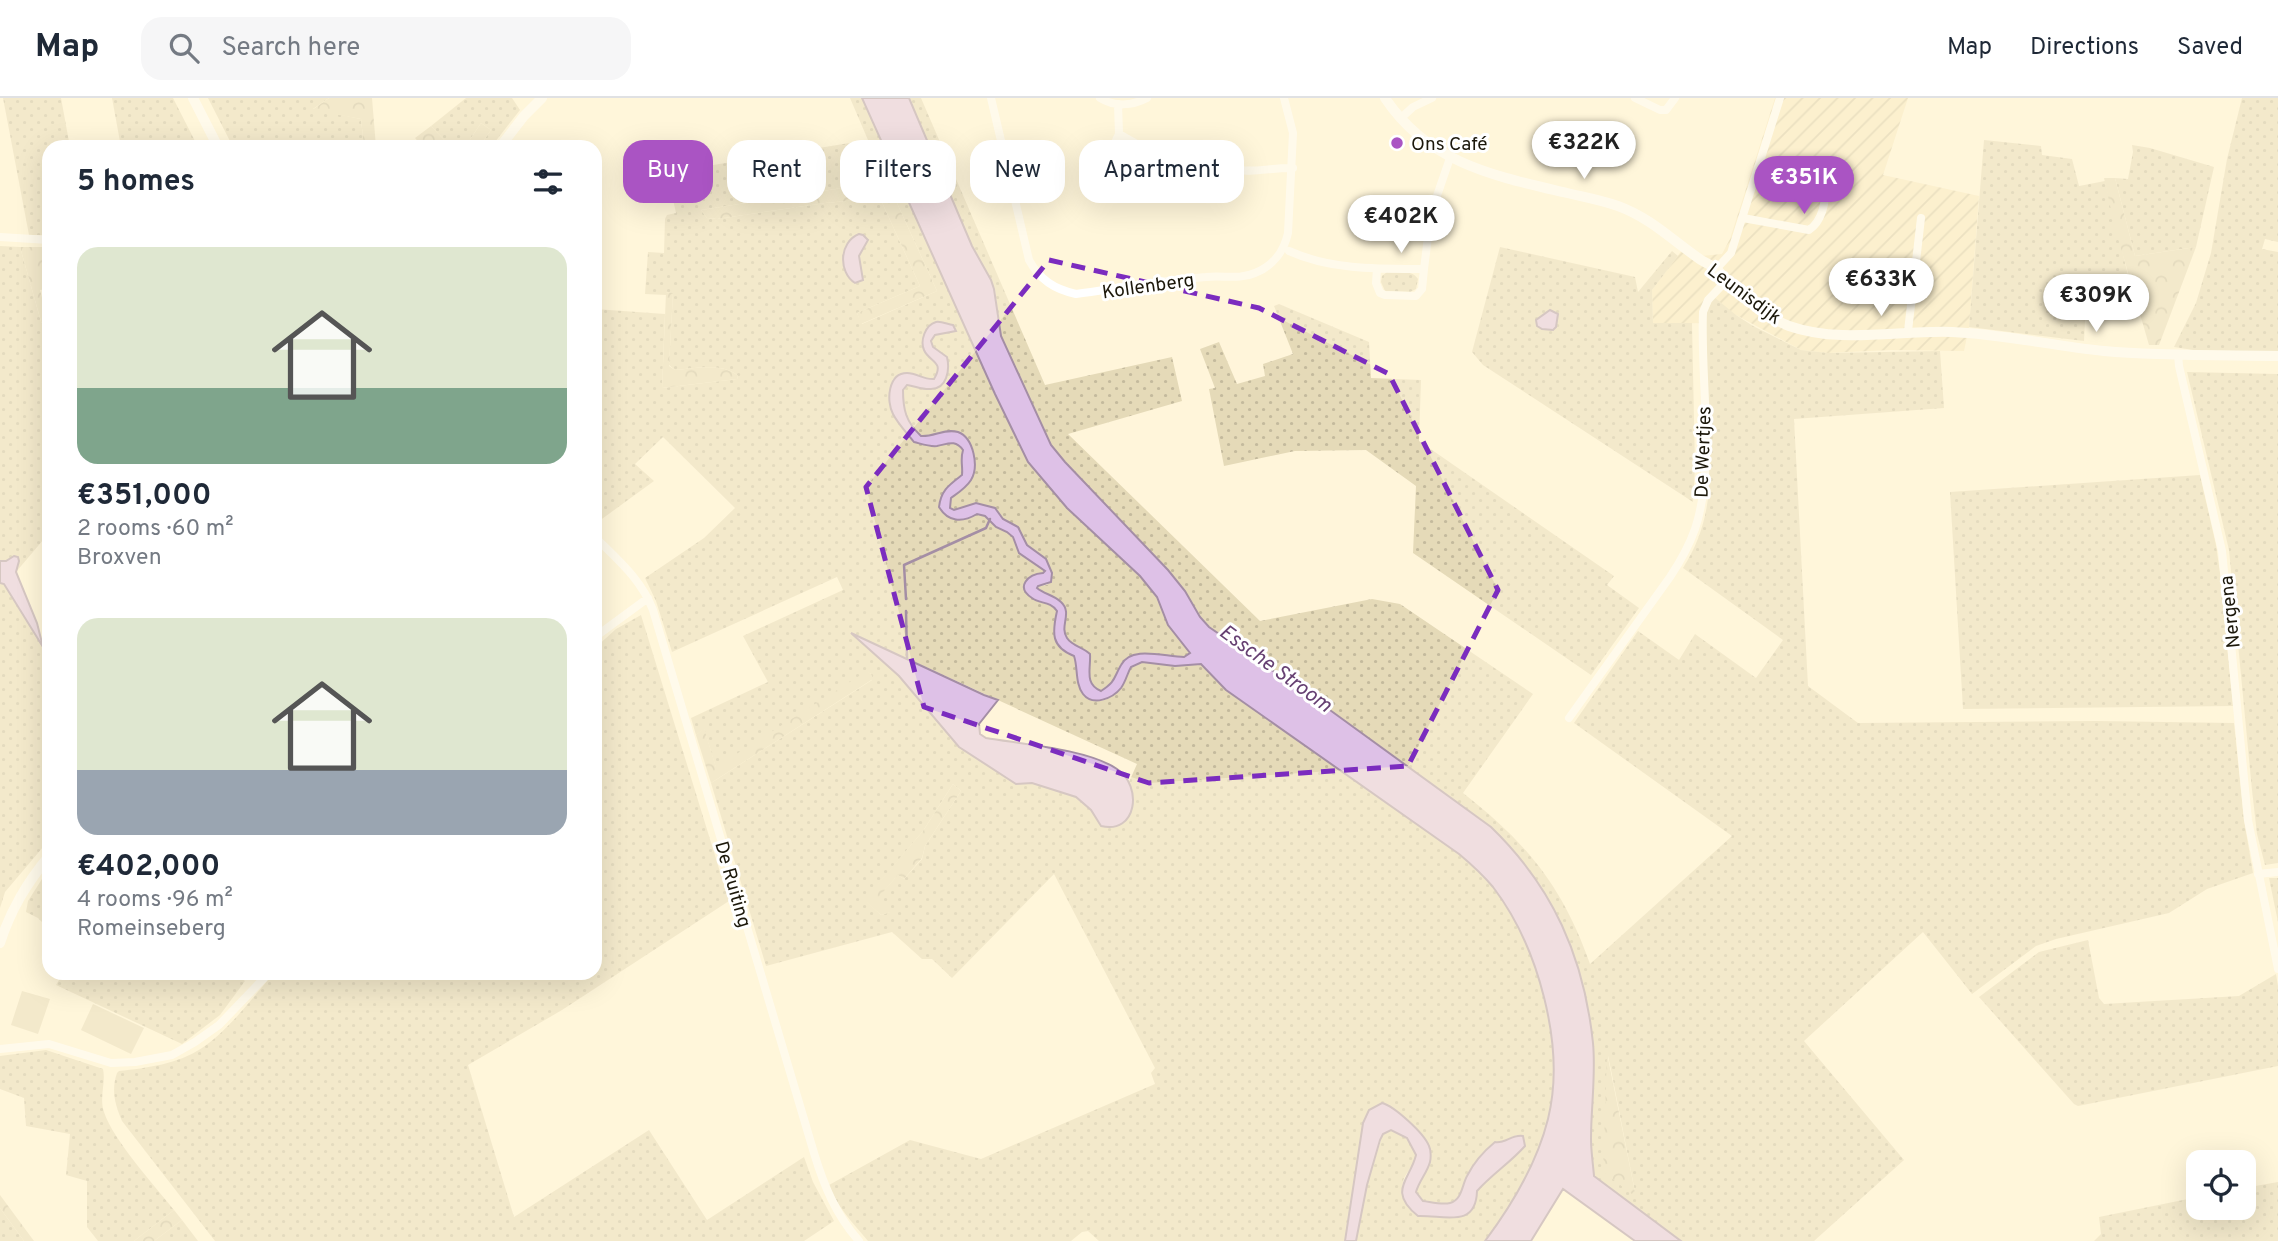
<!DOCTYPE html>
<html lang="en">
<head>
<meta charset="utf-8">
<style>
  body { margin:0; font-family:Overpass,sans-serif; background:#f6f6f7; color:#1f2937; height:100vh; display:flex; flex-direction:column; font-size:26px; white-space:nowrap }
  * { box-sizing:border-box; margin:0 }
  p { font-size:23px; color:#747a83 }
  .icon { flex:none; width:38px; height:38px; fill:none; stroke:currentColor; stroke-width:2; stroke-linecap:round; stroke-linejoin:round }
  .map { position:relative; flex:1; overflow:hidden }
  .side { position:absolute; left:42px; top:42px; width:560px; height:840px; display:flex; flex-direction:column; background:#fff; border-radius:21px; box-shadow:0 7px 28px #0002 }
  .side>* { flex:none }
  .banner { position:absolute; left:623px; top:42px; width:665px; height:63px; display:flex; gap:14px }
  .tools { position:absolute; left:2186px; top:1052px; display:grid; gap:14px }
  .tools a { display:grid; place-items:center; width:70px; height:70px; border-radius:14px; background:#fff; box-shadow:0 7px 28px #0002; font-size:35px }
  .price { position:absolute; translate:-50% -60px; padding:0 16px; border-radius:24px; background:#fff; color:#222; font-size:23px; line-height:46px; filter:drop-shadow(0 2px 4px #0008) }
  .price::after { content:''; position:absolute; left:50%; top:42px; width:21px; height:16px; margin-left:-10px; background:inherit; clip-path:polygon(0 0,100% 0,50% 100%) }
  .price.on { background:#aa54c3; color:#fff }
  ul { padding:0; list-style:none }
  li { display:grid; align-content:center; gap:14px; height:371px; padding:0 35px }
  li span { display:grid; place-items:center; height:217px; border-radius:21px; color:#555 }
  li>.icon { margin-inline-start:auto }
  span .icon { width:126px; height:126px; fill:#fffc; stroke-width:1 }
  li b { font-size:30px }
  h2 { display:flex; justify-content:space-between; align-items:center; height:84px; padding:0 35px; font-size:30px }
  .tag { padding:0 24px; border-radius:21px; background:#fff; box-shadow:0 7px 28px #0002; font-size:24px; line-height:63px }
  .tag.on { background:#aa54c3; color:#fff }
  header { display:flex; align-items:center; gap:42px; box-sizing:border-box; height:98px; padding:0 35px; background:#fff; border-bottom:2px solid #e0e1e3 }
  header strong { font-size:33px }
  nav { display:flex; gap:38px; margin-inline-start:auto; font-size:24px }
  .search { width:490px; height:63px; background:#f6f6f7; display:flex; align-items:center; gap:18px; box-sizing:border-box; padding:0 24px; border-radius:21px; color:#747a83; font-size:26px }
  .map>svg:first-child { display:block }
  .industrial { fill:url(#industrial-furrows) }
  .grass { fill:url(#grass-dots); fill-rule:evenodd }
  .forest { fill:url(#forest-crowns) }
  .park { fill:#e5dab8 }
  .water { fill:#dec1e7; stroke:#a48ea5; stroke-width:2 }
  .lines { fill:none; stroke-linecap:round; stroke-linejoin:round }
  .stream { stroke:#a48ea5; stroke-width:2.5 }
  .minor { stroke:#fff; stroke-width:8 }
  .tertiary { stroke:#fff; stroke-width:10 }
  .marked { fill:none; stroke:#7b2cbf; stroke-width:5; stroke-dasharray:14 9; stroke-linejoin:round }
  .poi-dot { fill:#aa54c3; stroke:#fff; stroke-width:2.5 }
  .labels { text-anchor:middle; stroke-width:6; stroke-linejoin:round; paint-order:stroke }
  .poi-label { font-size:19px; fill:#1c180b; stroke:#fff; text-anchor:start }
  .street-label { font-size:19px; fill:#1c180b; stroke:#fff }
  .water-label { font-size:21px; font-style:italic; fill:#664072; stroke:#fff }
</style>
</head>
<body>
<header>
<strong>Map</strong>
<div class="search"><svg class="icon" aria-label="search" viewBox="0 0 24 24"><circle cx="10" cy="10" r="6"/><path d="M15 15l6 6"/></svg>Search here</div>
<nav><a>Map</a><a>Directions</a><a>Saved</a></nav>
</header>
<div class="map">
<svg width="2278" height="1143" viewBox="0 0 2278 1143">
  <defs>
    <pattern id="industrial-furrows" width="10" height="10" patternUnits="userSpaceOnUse" patternTransform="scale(1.75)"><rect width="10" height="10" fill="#f8e9bf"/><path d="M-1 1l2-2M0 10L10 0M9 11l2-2" fill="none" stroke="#d4c7a3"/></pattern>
    <pattern id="grass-dots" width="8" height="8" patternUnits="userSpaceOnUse" patternTransform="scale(1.75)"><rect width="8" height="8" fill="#e5dab8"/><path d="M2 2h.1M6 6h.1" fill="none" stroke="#c4ba9d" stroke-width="1.8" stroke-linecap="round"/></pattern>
    <pattern id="forest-crowns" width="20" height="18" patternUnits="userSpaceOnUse" patternTransform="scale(1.75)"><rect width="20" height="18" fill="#e5dab8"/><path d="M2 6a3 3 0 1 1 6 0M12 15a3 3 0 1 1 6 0" fill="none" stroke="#c4ba9d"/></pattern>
  </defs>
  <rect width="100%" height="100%" fill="#fff5da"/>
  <path class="industrial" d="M1775,0H1908L1883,77L1979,98L1969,229L1964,253L1891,252L1828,255L1801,252L1736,217L1706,225L1653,226L1652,192L1685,148L1702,158L1722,156L1730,141Z"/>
  <path class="grass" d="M3,0H61L70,49H49V137H29Z
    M112,0H173L198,49H121Z
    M208,0H329L313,11L361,21L364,49H233Z
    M466,0H512L520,12L491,49H479L491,32L481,25L465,49H451L431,28Z
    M850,0H862L995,296L1028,364L1067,410L1140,478L1157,499L1168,527L1190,555L1184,559C1166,559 1130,548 1120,567C1113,581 1116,583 1101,593C1084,586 1091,571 1090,556C1083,549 1072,548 1067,540C1060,528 1072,515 1061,504C1054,497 1044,495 1037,490L1038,488L1047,487L1051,484L1052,475L1046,461L1027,447L1018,429L1003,421L995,410L976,405L954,412L950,410L951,400C958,395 966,390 971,382C979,369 974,340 958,334C945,330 934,339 921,338C906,324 903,312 903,292L907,287C915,288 923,292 931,291C947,291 950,272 947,259L933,249L931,243L935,237L955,233L952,227C947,226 941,223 936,224C925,227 920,242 924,252C928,263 937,259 938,275L934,281L926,282L906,275L893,281C883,308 899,324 914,344C922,346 930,349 938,348C948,346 955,341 963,352C960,362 963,368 962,377C949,387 941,393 939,409C948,424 962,425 977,416L985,418L996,429L1007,433L1013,439L1019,455L1045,473L1043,475C1028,476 1015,489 1032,500C1040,507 1050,503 1057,513C1051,534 1051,550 1074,558L1083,596C1110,615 1120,589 1131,569L1141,564L1175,568L1201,566L1226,592L1459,756C1471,766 1483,777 1493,789C1538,848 1566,948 1548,1021C1537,1065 1512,1107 1485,1143H1356L1367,1087L1383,1036L1391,1031C1404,1037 1421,1049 1414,1065C1411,1071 1404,1077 1403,1084C1400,1098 1408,1110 1419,1118C1443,1117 1476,1131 1477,1093C1492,1077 1510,1065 1525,1048L1523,1038L1516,1037L1500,1045H1495C1484,1053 1473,1066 1467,1078C1462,1088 1462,1102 1450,1105C1442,1107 1431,1104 1422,1103L1416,1094C1419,1083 1427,1075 1429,1064C1431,1060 1431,1052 1429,1048C1424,1036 1394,1008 1382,1005L1369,1012L1363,1025L1345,1143H1099L1088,1133L1082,1134L1071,1143H868C853,1125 837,1109 829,1087L910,1042L981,1061L1155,986L1151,975L1155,970L1054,776L952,880L932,861H922L892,834L766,868L711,685L872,582L871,576L867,574L716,670L704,631L696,637L691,620L768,584L743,538L843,492L837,479L672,554L656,503L645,480L704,440L735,410L663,339L635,366L654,383L595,426V211L665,216L662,290L737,281L738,278C722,264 695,271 675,272L669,267L673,195L669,194L666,195V197L645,196L648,154L664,155L665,121L667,117L676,115L672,97L670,74L868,42ZM887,83L937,193L862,226L857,215L920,188L880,100L825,105L717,121L707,120L701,112ZM859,136L863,137L868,142L859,158L863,182L855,185C838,174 839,144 859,136ZM852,535L1137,666L1129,684C1138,705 1129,734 1101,728L1091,712L1075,699L1032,685L1016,686L959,649L899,578ZM953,686L961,693L925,748L922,761L904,781L898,777L876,801L890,814L881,817L865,802L923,733Z
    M909,0H921L1045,287L1172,259L1182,303L1068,336L1260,523L1372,501L1400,506L1533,596L1463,695C1527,745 1563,789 1590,866L1732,738L1574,625L1638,533L1679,562L1695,536L1756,580L1783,542L1683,470C1699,445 1707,419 1709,390L1706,225L1707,214L1714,199L1736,217L1753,228L1801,252L1828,255L1940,253L1944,310L1794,321L1808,588L1858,625L2096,623L2234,625L2244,722L2253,775L2207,791L2169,815L2056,841L2036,848L1972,896L1923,834L1804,943L1904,1062L1814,1143H1681L1594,1078C1593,1066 1591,1053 1591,1041C1591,1009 1596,977 1593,945C1585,859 1553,789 1491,729L1323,607L1209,529L1200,519L1185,493L1168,472L1101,404L1051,347L1001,238L995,191L991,182L972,148ZM1608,958L1611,972L1635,1094L1604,1074Z
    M2242,0H2278V144L2265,141L2262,151L2278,154V254L2193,252L2174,249L2196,205L2211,155L2227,61Z
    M1984,42L2041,48L2042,57L2072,61L2079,88L2105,83L2130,185L2087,182L2084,243L1969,229Z
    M2132,47L2150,50L2214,69L2196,149L2135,158L2115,80L2128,81L2133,54Z
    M0,148L20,149L49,252V435L16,474L19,463L14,458L6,463H0Z
    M1500,149L1635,179L1638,194L1672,153L1678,158L1652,192L1653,225H1692L1695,369L1693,404L1483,267L1472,254Z
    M1387,174C1397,175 1412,171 1418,181L1416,191L1410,194L1385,193L1381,184L1382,178Z
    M1279,206L1369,244L1371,280L1421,282L1419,343L1614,478L1607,487L1639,510L1591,577L1413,455L1416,388L1366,352L1295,353L1224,368L1209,291L1215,290L1200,251L1219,244L1237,286L1265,278L1263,266L1293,256L1274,208Z
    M2187,274L2278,276V765L2265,767L2257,736L2252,692L2229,452Z
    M2200,377L2216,447L2220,475L2233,608L1963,611L1950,394Z
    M0,485L4,486L43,549L44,565L49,571V742L5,794L0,810Z
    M641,517L729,803L562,912L468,967L514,1119L649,1032L707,1122L804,1059L813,1084L834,1123L804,1143H215L122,1023C115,1007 111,992 117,975L119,973C147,970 178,966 202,950C229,932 253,899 274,875H595V550L616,531Z
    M49,770V831L38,820L26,814L28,803Z
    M2269,780H2278V824Z
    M2088,842L2099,900L2104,906L2239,898L2276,876L2278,888V968L2078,1008L2074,1006L1979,899L2039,854Z
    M63,875H234L245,883L220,917L182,946L56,887Z
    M46,952L103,971C106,985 99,1000 104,1014C113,1042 155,1088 174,1112L134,1143H98L87,1129V1083L66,1077L70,1036L26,1028L24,1000L0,991V958Z
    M2278,1084V1143H2094L2101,1136L2099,1119L2198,1099V1110H2244V1090Z
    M0,1110L24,1143H0Z
    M182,1122L198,1143H154Z"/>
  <path class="forest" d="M329,0H372L376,49H364L361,21L312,12Z
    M481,25L491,32L479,49H465Z
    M431,28L451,49H423L415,40Z
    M2104,80H2115L2135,158L2196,149L2159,247H2149L2115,130Z
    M887,83L937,193L861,226L857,215L920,188L880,100L825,105L717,121L707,120L701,112Z
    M20,149H49V191L40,192L49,226V252Z
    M669,194L673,195L669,268L675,272C695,271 722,264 738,278L737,281L662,290L666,195Z
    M867,573L871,576L873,581L711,685L696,637L704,630L716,669Z
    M953,686L961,693L925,748L922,760L904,781L898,777L877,801L891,814L881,817L864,802L923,733Z
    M1607,955L1635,1094L1632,1096L1603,1074Z
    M0,1097L34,1143H24L0,1110Z
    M174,1112L182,1122L154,1143H134Z"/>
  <path class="park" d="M1121,44C1137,44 1141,66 1155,73L1159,80L1163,81L1161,88C1134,99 1107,70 1121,44Z
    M22,893L50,901L38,936L11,927Z
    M93,906L144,930L131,956L81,932Z"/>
  <path class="water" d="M862,0H909L972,148L991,182L994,191L1001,238L1051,347L1065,364L1168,472L1185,493L1200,519L1209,529L1323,607L1491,729C1553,789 1584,859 1593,945C1596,977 1591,1009 1591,1041C1591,1053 1593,1066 1594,1078L1681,1143H1635L1563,1091L1531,1143H1485C1512,1107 1537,1065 1548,1021C1566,948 1538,848 1493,789C1483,777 1471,766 1459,756L1226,592L1201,566L1175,568L1142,564L1131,569C1127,576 1126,583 1121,590C1113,600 1093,609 1083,596C1075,586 1078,569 1074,558C1051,549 1052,535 1057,513C1050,503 1040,506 1032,500C1015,489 1028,476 1043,475L1045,473L1019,455L1013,439L1007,434L996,429L985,418L977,416C962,425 948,424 939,409C941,392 949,387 962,377C963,368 960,362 963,352C955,341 948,346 937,348C930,349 922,346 914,344C907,335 898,326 893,316C886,303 888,275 907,275C917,275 924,282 934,281C945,263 929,264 924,252C920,243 925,227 936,224C941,223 947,226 953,227L956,233L935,237L931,243L933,249L947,259C950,272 947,291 931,291C923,292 915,288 907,287L903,292C903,312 906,324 921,338C934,339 945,330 958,334C974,340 979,369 971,382C966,390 958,395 951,400L950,410L954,412L976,405L995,410L1003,421L1018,429L1027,447L1046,461L1052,475L1051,484L1038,488L1037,490C1044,496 1054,497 1061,504C1073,515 1059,528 1067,540C1072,548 1083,549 1090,556C1091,571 1084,586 1101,593C1116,583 1113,581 1121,567C1131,547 1165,559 1184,559L1190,555L1168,527L1157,499L1140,478L1067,410L1028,364L995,296Z
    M859,136L863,137L868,142L859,158L863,182L855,185C838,174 839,144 859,136Z
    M1550,212L1558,216L1556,229L1553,232L1542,231L1537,228L1536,222Z
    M14,458L18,459L19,463L16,474L37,525L43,549L4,486L0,485V463H6Z
    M851,535L984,597L998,602L979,626L980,636L986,640C1021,646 1088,651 1117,671C1143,688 1137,737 1101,728L1091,712L1076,699L1032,685L1016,686L959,649L899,578Z
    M1382,1005C1394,1008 1424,1035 1429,1048C1431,1052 1431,1060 1430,1064C1427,1075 1419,1083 1416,1094L1423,1103C1431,1104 1442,1107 1450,1105C1462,1102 1462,1087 1467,1078C1473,1066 1484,1053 1495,1044C1505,1046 1512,1036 1523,1038L1525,1048C1510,1065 1492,1076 1477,1093C1476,1131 1444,1117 1418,1118C1387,1093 1410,1082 1416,1057L1407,1040L1391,1032L1383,1036L1380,1042L1367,1087L1356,1143H1345L1363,1025L1369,1012Z"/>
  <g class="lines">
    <path class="stream" d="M906,501L904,467L986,430L990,421
      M906,513L907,560"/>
    <path class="minor" d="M991,0L1029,162C1040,182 1054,191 1076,196C1119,190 1163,182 1206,179C1223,177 1239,182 1255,175C1273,168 1284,153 1288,135L1293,35L1284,0
      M1100,0C1114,9 1132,8 1147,0
      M1635,0L1660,12H1666L1675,0
      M1118,6L1119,36L1135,45L1145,61L1161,69L1166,83L1163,92C1126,104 1101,69 1119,36
      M1401,20L1413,9L1432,0
      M1220,77L1232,71C1251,76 1273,69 1293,70
      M1743,120L1809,132C1829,119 1824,87 1831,66
      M0,139L49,142
      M1289,153C1331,172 1378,171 1424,171L1431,115L1450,60
      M1717,170L1731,155L1780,0
      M1377,171L1376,185L1380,195L1385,197L1416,198L1422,191L1424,171
      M1908,233L1921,120
      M2178,256L2179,268L2222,453L2248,722L2278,871
      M595,439C618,462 641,481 653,512L814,1055C824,1088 836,1117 859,1143
      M595,539L648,500
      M1569,620L1670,479C1680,464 1689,448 1695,431C1716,369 1700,281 1703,214L1708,202L1726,183
      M2258,776L2278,774
      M0,951L49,946L111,965L135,964L172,957L195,944L219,927L269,875"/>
    <path class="tertiary" d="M193,0L218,49
      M1385,0C1429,66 1495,78 1567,95C1584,99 1601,102 1618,108C1651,120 1673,143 1701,162C1706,165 1711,167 1715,170C1722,174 1726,184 1732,190C1748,204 1769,220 1789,228C1840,246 1899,232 1952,234C2003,236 2053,248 2104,253C2162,258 2220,257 2278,258
      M500,49L524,18L542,0
      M0,845C11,811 27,785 49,758"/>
  </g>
  <path d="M0 0H2278V1143H0ZM1049,162L1259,210L1389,276L1498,492L1408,668L1149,685L924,609L866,389Z" fill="#fff5da" fill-opacity=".55" fill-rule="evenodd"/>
  <path class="marked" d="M1049,162L1259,210L1389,276L1498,492L1408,668L1149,685L924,609L866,389Z"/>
  <circle class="poi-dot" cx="1397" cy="45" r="7"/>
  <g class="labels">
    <g class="poi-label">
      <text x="1411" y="52">Ons Café</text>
    </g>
    <g class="street-label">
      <text transform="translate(1148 187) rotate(-8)" y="7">Kollenberg</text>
      <text transform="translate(1745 195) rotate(37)" y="7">Leunisdijk</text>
      <text transform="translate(1702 354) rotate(-88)" y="7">De Wertjes</text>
      <text transform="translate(2229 514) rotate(-96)" y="7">Nergena</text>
      <text transform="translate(734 786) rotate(74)" y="7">De Ruiting</text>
    </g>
    <g class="water-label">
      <text transform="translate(1276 570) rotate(36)" y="7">Essche Stroom</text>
    </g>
  </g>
</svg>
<div class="tools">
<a><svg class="icon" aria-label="locate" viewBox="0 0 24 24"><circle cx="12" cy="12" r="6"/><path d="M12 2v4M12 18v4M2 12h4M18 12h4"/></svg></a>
</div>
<b class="price" style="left:1584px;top:83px">€322K</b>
<b class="price on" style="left:1804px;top:118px">€351K</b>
<b class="price" style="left:1401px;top:157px">€402K</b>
<b class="price" style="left:1881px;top:220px">€633K</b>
<b class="price" style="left:2096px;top:236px">€309K</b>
<div class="banner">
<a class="tag on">Buy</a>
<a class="tag">Rent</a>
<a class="tag">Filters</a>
<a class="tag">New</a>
<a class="tag">Apartment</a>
</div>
<section class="side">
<h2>5 homes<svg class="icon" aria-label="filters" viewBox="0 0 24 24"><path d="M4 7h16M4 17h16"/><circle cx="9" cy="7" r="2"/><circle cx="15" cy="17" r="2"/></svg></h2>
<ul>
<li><span style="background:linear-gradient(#dfe7d0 65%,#7fa58c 0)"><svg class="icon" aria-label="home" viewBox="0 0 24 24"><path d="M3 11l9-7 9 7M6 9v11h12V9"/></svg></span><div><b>€351,000</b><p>2 rooms · 60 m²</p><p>Broxven</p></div></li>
<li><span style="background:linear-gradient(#dfe7d0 70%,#9aa5b1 0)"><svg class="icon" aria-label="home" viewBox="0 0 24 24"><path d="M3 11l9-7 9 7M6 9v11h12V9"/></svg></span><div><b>€402,000</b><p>4 rooms · 96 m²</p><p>Romeinseberg</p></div></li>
</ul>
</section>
</div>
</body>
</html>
